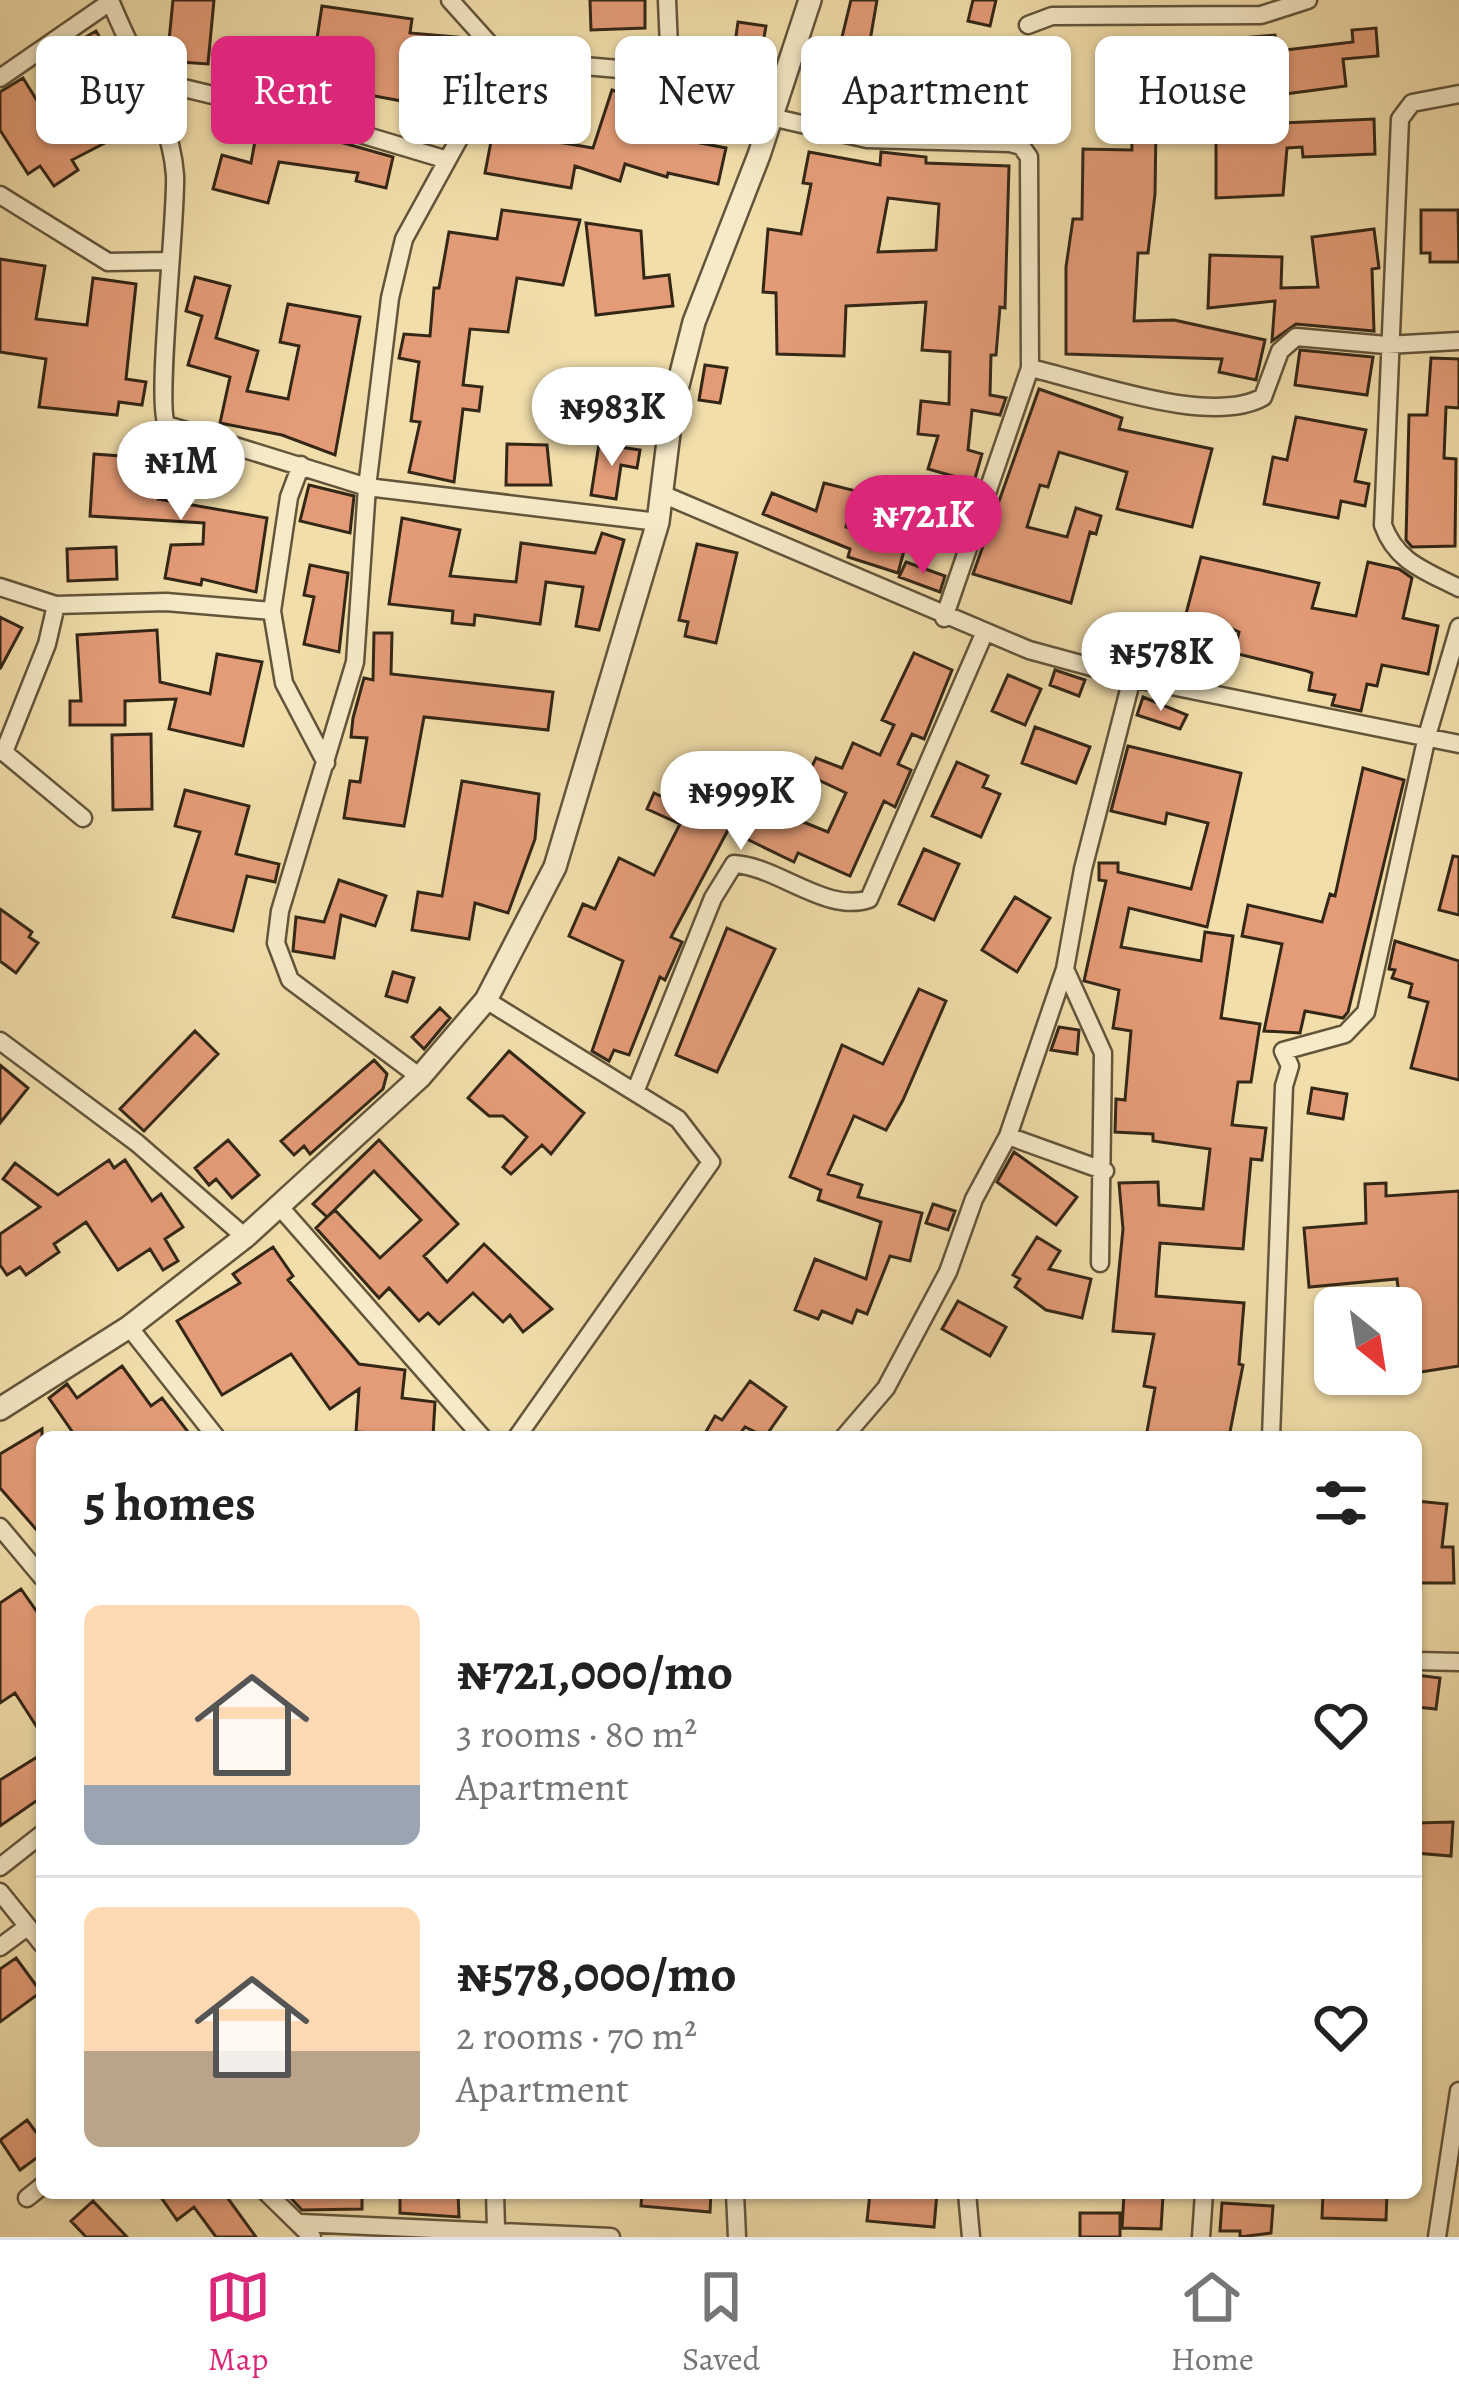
<!DOCTYPE html>
<html lang="en">
<head>
<meta charset="utf-8">
<style>
  body { margin:0; font-family:Alegreya,serif; background:#f6f6f6; color:#222; height:100vh; display:flex; flex-direction:column; font-size:45px; white-space:nowrap }
  * { box-sizing:border-box; margin:0 }
  p { font-size:39px; color:#767676 }
  .icon { flex:none; width:66px; height:66px; fill:none; stroke:currentColor; stroke-width:2; stroke-linecap:round; stroke-linejoin:round }
  .map { position:relative; flex:1; overflow:hidden }
  .details { position:absolute; left:36px; top:1431px; width:1386px; height:768px; display:flex; flex-direction:column; background:#fff; border-radius:18px; box-shadow:0 3px 9px #0004 }
  .details>* { flex:none }
  .hud { position:absolute; left:36px; top:36px; width:1389px; height:108px; display:flex; gap:24px }
  .needle { width:78px; rotate:150deg }
  .controls { position:absolute; left:1314px; top:1287px; display:grid; gap:24px }
  .controls a { display:grid; place-items:center; width:108px; height:108px; border-radius:18px; background:#fff; box-shadow:0 3px 9px #0004; font-size:60px }
  .price { position:absolute; translate:-50% -102px; padding:0 27px; border-radius:42px; background:#fff; color:#222; font-size:39px; line-height:78px; filter:drop-shadow(0 3px 6px #0008) }
  .price::after { content:''; position:absolute; left:50%; top:72px; width:36px; height:27px; margin-left:-18px; background:inherit; clip-path:polygon(0 0,100% 0,50% 100%) }
  .price.current { background:#db2777; color:#fff }
  ul { padding:0; list-style:none }
  li { display:flex; align-items:center; gap:36px; height:300px; padding:0 48px }
  li+li { border-top:3px solid #e0e0e0 }
  li span { display:grid; place-items:center; flex:none; width:336px; height:240px; border-radius:18px; color:#555 }
  li>.icon { margin-inline-start:auto }
  span .icon { width:144px; height:144px; fill:#fffc; stroke-width:1 }
  li b { font-size:51px }
  h2 { display:flex; justify-content:space-between; align-items:center; height:144px; padding:0 48px; font-size:51px }
  .tag { padding:0 42px; border-radius:18px; background:#fff; box-shadow:0 3px 9px #0004; font-size:42px; line-height:108px }
  .tag.current { background:#db2777; color:#fff }
  .tabs { display:flex; justify-content:space-around; align-items:center; height:168px; border-top:3px solid #e0e0e0; background:#fff; font-size:33px; color:#767676 }
  .tabs a { display:grid; justify-items:center; gap:6px }
  .tabs .current { color:#db2777 }
  .map>svg:first-child { display:block }
  .building { fill:#e49c78; stroke:#342716; stroke-width:3; fill-rule:evenodd }
  .lines { fill:none; stroke-linecap:round; stroke-linejoin:round }
  .minor-casing { stroke:#63553b; stroke-width:21 }
  .tertiary-casing { stroke:#63553b; stroke-width:26 }
  .minor { stroke:#f6eac8; stroke-width:16 }
  .tertiary { stroke:#f6eac8; stroke-width:21 }
</style>
</head>
<body>
<div class="map">
<svg width="1459" height="2237" viewBox="0 0 1459 2237">
  <rect width="100%" height="100%" fill="#f1deab"/>
  <filter id="stains"><feTurbulence type="fractalNoise" baseFrequency=".00167" numOctaves="4"/><feColorMatrix values="0 0 0 0 .2 0 0 0 0 .09 0 0 0 0 .02 0 0 0 .5 -.17"/></filter>
  <radialGradient id="worn" r=".72"><stop offset=".6" stop-color="#630" stop-opacity="0"/><stop offset="1" stop-color="#630" stop-opacity=".3"/></radialGradient>
  <path class="building" d="M173,0H214L208,64L167,61Z
    M590,0H645V28L591,30Z
    M851,0H877L859,105L827,99Z
    M973,0H996L990,26L968,21Z
    M322,6L412,19L410,33L458,37L455,70H444L439,116L406,113L407,102L310,84Z
    M738,22L766,26L761,54L734,50Z
    M1376,28L1378,56L1343,59L1346,86L1208,104L1206,41L1275,35L1277,51L1353,42L1352,30Z
    M96,31L113,60L90,74L122,134L72,160L78,170L54,186L40,166L28,174L0,130V92L23,78L46,115L81,97L55,55Z
    M915,53L954,57L948,113L909,109Z
    M1162,73L1163,125L1156,126L1155,194L1148,253H1138L1134,321L1174,320L1265,340L1256,380L1219,372L1222,359L1066,354V267L1073,219H1082L1083,149L1132,150L1130,74Z
    M657,85L694,95L680,139L726,148L718,184L668,173L667,177L625,164L620,181L575,166L571,188L485,173L493,131L593,148L612,90L651,103Z
    M259,119L393,157L386,188L356,181L358,173L279,162L268,203L213,189L222,155L251,163Z
    M1374,119L1375,154L1303,157L1302,147L1287,148L1283,195L1216,198V126Z
    M809,152L880,165L881,152L926,157V163L1009,166L1005,308L1000,307L996,355H991L990,395L1006,398L1000,415L972,410L968,450L982,454L974,482L928,469L938,436L918,434L921,401L949,404L950,352L922,350L926,302L846,306L844,356L777,354L776,293L763,292L768,229L801,234L811,184L803,183ZM888,198L939,204L936,250L878,252Z
    M502,210L580,220L563,285L517,278L508,332L470,329L463,385L482,387L479,411L463,409L454,482L409,472L420,422L411,421L419,362L399,358L404,334L430,336L434,288H439L449,232L497,239Z
    M1421,210H1458L1459,262H1430V253H1421Z
    M586,223L641,231L644,278L669,275L673,306L596,315Z
    M1374,229L1379,268L1372,269L1374,331L1296,324L1272,341L1275,301L1208,308L1210,255L1282,257L1281,288L1318,287L1312,237Z
    M0,259L45,266L36,319L87,325L93,278L136,284L126,379L146,382L142,405L119,402L117,415L39,407L46,359L0,352Z
    M195,277L230,286L216,338L258,351L247,391L288,399L299,346L280,342L288,304L360,317L335,455L282,435L220,423L230,377L188,365L202,316L186,311Z
    M1300,350L1373,357L1367,395L1295,385Z
    M1431,358L1459,359V408L1446,407L1444,458L1456,459L1455,546L1412,547L1406,540L1409,415H1427Z
    M705,365L727,368L720,403L699,400Z
    M1039,389L1122,418L1119,429L1212,449L1192,527L1117,509L1127,472L1059,452L1048,487L1040,485L1027,527L1067,537L1076,508L1101,516L1096,534L1090,532L1071,603L973,574Z
    M1296,417L1366,430L1355,481L1369,484L1365,506L1341,501L1338,518L1264,504L1273,457L1287,460Z
    M507,444L547,445L551,485H506Z
    M599,444L640,450L637,468L621,465L616,499L591,495Z
    M94,454L161,459L158,499L267,518L256,592L202,579L201,585L165,578L171,545L203,544L204,523L90,516Z
    M824,483L856,491L846,527L905,547L898,573L848,557L850,549L763,514L772,493L816,511Z
    M309,485L354,496L350,533L300,521Z
    M402,518L460,530L450,576L516,582L521,543L595,553L602,533L624,540L599,630L576,626L583,587L546,582L540,624L475,615L474,625L452,623L453,611L389,604Z
    M697,544L737,553L716,643L685,636L688,622L679,620Z
    M116,547L117,579L68,581L67,549Z
    M1201,557L1319,583L1312,608L1356,616L1368,562L1399,569L1412,578L1403,618L1438,626L1428,674L1382,665L1377,686L1367,684L1361,711L1332,705L1335,695L1309,690L1312,673L1307,671L1234,653L1239,632L1230,628L1224,640L1182,629Z
    M906,562L945,576L940,592L899,577Z
    M310,565L348,573L339,652L304,644L314,597L304,595Z
    M0,617L22,628L0,669Z
    M157,630L160,682L210,694L217,654L262,662L243,746L169,729L176,699L125,701V725H70V701H81L77,635Z
    M374,633H392L391,674L553,692L548,730L424,717L404,826L344,818L350,781L360,782L367,738L351,737L353,718L364,678L373,680Z
    M914,653L952,670L924,739L912,734L898,764L911,770L895,807L884,801L850,876L798,853L794,862L728,830L671,937L682,942L665,980L660,977L629,1055L614,1050L609,1061L592,1051L623,961L569,936L583,904L595,909L619,858L654,875L680,824L647,809L654,793L665,798L674,779L739,808L750,782L773,792L766,807L828,832L846,793L808,775L816,758L842,768L853,743L880,755L894,725L882,720Z
    M1055,670L1085,680L1079,696L1050,685Z
    M1008,675L1041,689L1025,725L992,711Z
    M1143,697L1187,715L1180,729L1137,715Z
    M1035,727L1090,747L1076,783L1022,763Z
    M151,734L152,809L113,810L112,735Z
    M1128,746L1241,773L1207,927L1129,908L1121,947L1201,961L1205,932L1233,936L1221,1018L1260,1024L1251,1082H1238L1232,1125L1266,1128L1262,1160L1251,1159L1243,1249L1160,1243L1156,1296L1244,1303L1239,1364L1243,1365L1229,1437H1146L1155,1388L1144,1386L1154,1334L1113,1331L1123,1229L1119,1183L1158,1182L1159,1205L1203,1209L1210,1149L1153,1141V1134L1115,1132L1116,1099L1125,1100L1131,1031L1113,1028L1119,990L1084,981L1106,881L1099,880V863H1118V872L1191,889L1208,823L1167,813L1165,824L1111,811Z
    M957,762L988,776L983,787L1000,794L981,837L932,816Z
    M1363,768L1404,780L1348,1012L1343,1018L1305,1011L1300,1033L1264,1031L1282,944L1242,936L1248,905L1322,922L1330,894L1335,896Z
    M462,781L539,794L535,839L508,913L475,903L469,939L412,930L418,892L442,896Z
    M185,790L249,806L236,854L279,864L275,882L247,876L233,931L173,917L200,832L175,826Z
    M924,849L959,864L934,920L899,904Z
    M1453,856L1459,857V915L1439,910Z
    M339,880L386,896L375,926L341,915L334,958L293,951L296,917L324,922Z
    M1015,897L1050,918L1017,972L982,950Z
    M0,909L32,932L29,937L38,943L16,973L0,961Z
    M727,928L775,949L717,1072L676,1055Z
    M1395,941L1459,961V1080L1411,1068L1428,1002L1409,997L1412,984L1392,978L1395,970L1389,969Z
    M393,972L414,978L407,1002L386,996Z
    M919,989L946,1001L903,1100L886,1130L854,1116L828,1174L862,1185L858,1197L922,1213L910,1261L890,1256L867,1314L857,1310L852,1323L822,1311L818,1319L795,1310L815,1259L866,1279L881,1222L818,1200L821,1190L790,1177L842,1045L883,1064Z
    M440,1008L450,1018L424,1049L412,1037Z
    M1059,1027L1079,1030L1077,1054L1051,1050Z
    M195,1031L218,1054L144,1131L120,1109Z
    M509,1051L584,1113L551,1154L542,1145L511,1174L503,1167L527,1137L503,1116H489L468,1098Z
    M374,1060L387,1074L383,1089L310,1154L304,1146L294,1155L281,1141Z
    M0,1065L28,1088L0,1123Z
    M1312,1088L1347,1094L1343,1119L1308,1113Z
    M228,1140L259,1175L232,1198L216,1179L209,1185L195,1168Z
    M379,1140L458,1224L424,1256L447,1282L484,1244L552,1309L523,1332L510,1315L503,1322L473,1293L439,1324L428,1313L419,1321L389,1288L379,1298L316,1228L327,1217L313,1204ZM374,1171L421,1220L380,1258L335,1210L327,1217Z
    M1014,1152L1077,1197L1056,1225L997,1182Z
    M109,1160L114,1168L125,1160L152,1201L161,1194L183,1227L165,1239L178,1261L163,1270L150,1249L118,1270L86,1222L54,1244L59,1252L26,1275L20,1267L7,1275L0,1265V1234L40,1207L3,1179L15,1163L58,1195Z
    M1386,1183V1196L1459,1191V1366L1408,1374L1397,1279L1309,1287L1304,1228L1366,1223L1365,1184Z
    M933,1204L955,1211L948,1230L926,1223Z
    M1037,1237L1060,1251L1049,1269L1091,1279L1082,1318L1046,1310L1015,1287L1020,1279L1013,1275Z
    M273,1247L293,1276L288,1280L359,1364L405,1370L402,1398L435,1402L433,1436L356,1432L359,1389L330,1409L291,1354L222,1395L177,1321L240,1283L233,1274Z
    M958,1301L1006,1327L990,1356L942,1329Z
    M122,1366L151,1406L162,1398L192,1437H76L49,1398L67,1384L77,1398Z
    M750,1381L786,1407L765,1437L745,1427L742,1431L752,1437H703L715,1416L722,1420Z
    M42,1429V1536L0,1488V1454Z
    M1416,1501L1447,1504L1442,1547H1453L1454,1583H1416Z
    M21,1589L42,1619V1735L15,1693L0,1703V1603Z
    M1416,1675L1440,1678L1436,1709L1416,1707Z
    M42,1754V1797L0,1826V1780Z
    M1453,1822L1451,1856L1416,1853V1823Z
    M16,1958L41,1992L0,2022V1969Z
    M27,2120L42,2140V2154L20,2170L0,2140Z
    M158,2193H224L256,2237H216L194,2207L177,2220Z
    M362,2193V2209L302,2210L287,2194Z
    M400,2193H458L459,2217L400,2213Z
    M642,2193H711L710,2212L641,2206Z
    M870,2193H937L934,2227L867,2221Z
    M1323,2193H1387L1386,2220L1322,2218Z
    M1124,2194L1163,2196L1161,2229L1122,2228Z
    M93,2201L127,2237H86L71,2221Z
    M1222,2203L1273,2206L1271,2233L1240,2237V2231H1220Z
    M1080,2213H1120V2237H1080Z"/>
  <g class="lines">
    <g class="minor-casing">
      <path id="minor" d="M110,0C131,54 171,116 175,175C177,215 155,407 167,425L367,487L658,522
        M450,0L503,59L783,83
        M667,0L670,71
        M1028,25L1052,16L1261,15L1308,0
        M0,78L110,2
        M142,78L300,116L444,159
        M1459,94L1412,103L1400,119L1383,525C1396,562 1426,571 1459,588
        M771,117L867,139L1010,143L1021,146L1029,157L1030,368L944,618
        M0,195L108,262L169,261
        M1030,368C1089,381 1210,427 1263,397L1280,351L1296,337L1386,345L1459,341
        M662,494L1029,650L1132,678L1459,744
        M0,587L56,605L166,602L272,611L289,497L301,465
        M272,611L284,683L326,763
        M0,749L83,818
        M4,752L47,644L56,605
        M1065,969L1103,1053L1100,1263
        M486,1000L678,1119L711,1162L517,1437
        M0,1041L137,1143L245,1237
        M420,1077L290,980L276,943L280,911L355,662L367,487L390,298L404,239L503,59
        M635,1092L713,898L734,864C777,866 827,914 869,899L984,634
        M1008,1136L1105,1171
        M279,1206L482,1437
        M129,1327L216,1437
        M844,1437L886,1388L948,1272L974,1199L1008,1136L1065,969L1083,869L1132,678
        M1271,1437L1284,1086L1290,1066L1283,1051L1345,1034L1366,1012L1427,736L1459,627
        M0,1527L42,1577
        M1416,1661L1459,1662
        M0,1867L42,1834
        M0,1892L42,1944
        M0,1947L27,1927
        M267,2193L312,2237
        M495,2193L496,2228
        M735,2193L737,2237
        M967,2193L971,2237
        M27,2198L42,2186
        M301,2223L611,2237
        M1201,2237L1204,2193
        M1437,2237L1459,2091"/>
    </g>
    <g class="tertiary-casing">
      <path id="tertiary" d="M0,1409L129,1327L245,1237L420,1077L486,1000L555,867L658,522L672,409L694,322L759,155L810,0"/>
    </g>
    <use href="#minor" class="minor"/>
    <use href="#tertiary" class="tertiary"/>
  </g>
  <rect width="100%" height="100%" filter="url(#stains)"/>
  <rect width="100%" height="100%" fill="url(#worn)"/>
</svg>
<div class="controls">
<a><svg class="needle" viewBox="-14 -14 28 28"><path d="M0-13l5 13h-10z" fill="#e53935"/><path d="M0 13l5-13h-10z" fill="#767676"/></svg></a>
</div>
<b class="price" style="left:612px;top:469px">₦983K</b>
<b class="price" style="left:181px;top:523px">₦1M</b>
<b class="price current" style="left:923px;top:577px">₦721K</b>
<b class="price" style="left:1161px;top:714px">₦578K</b>
<b class="price" style="left:741px;top:853px">₦999K</b>
<div class="hud">
<a class="tag">Buy</a>
<a class="tag current">Rent</a>
<a class="tag">Filters</a>
<a class="tag">New</a>
<a class="tag">Apartment</a>
<a class="tag">House</a>
</div>
<section class="details">
<h2>5 homes<svg class="icon" aria-label="filters" viewBox="0 0 24 24"><path d="M4 7h16M4 17h16"/><circle cx="9" cy="7" r="2"/><circle cx="15" cy="17" r="2"/></svg></h2>
<ul>
<li><span style="background:linear-gradient(#ffd9b3 75%,#9aa5b1 0)"><svg class="icon" aria-label="home" viewBox="0 0 24 24"><path d="M3 11l9-7 9 7M6 9v11h12V9"/></svg></span><div><b>₦721,000/mo</b><p>3 rooms · 80 m²</p><p>Apartment</p></div><svg class="icon" aria-label="heart" viewBox="0 0 24 24"><path d="M12 20l-8-8c-3-5 5-10 8-4 3-6 11-1 8 4z"/></svg></li>
<li><span style="background:linear-gradient(#ffd9b3 60%,#b9a48a 0)"><svg class="icon" aria-label="home" viewBox="0 0 24 24"><path d="M3 11l9-7 9 7M6 9v11h12V9"/></svg></span><div><b>₦578,000/mo</b><p>2 rooms · 70 m²</p><p>Apartment</p></div><svg class="icon" aria-label="heart" viewBox="0 0 24 24"><path d="M12 20l-8-8c-3-5 5-10 8-4 3-6 11-1 8 4z"/></svg></li>
</ul>
</section>
</div>
<nav class="tabs">
<a class="current"><svg class="icon" aria-label="map" viewBox="0 0 24 24"><path d="M3 6l6-2 6 2 6-2v14l-6 2-6-2-6 2zM9 4v14M15 6v14"/></svg>Map</a>
<a><svg class="icon" aria-label="saved" viewBox="0 0 24 24"><path d="M7 4h10v16l-5-4-5 4z"/></svg>Saved</a>
<a><svg class="icon" aria-label="home" viewBox="0 0 24 24"><path d="M3 11l9-7 9 7M6 9v11h12V9"/></svg>Home</a>
</nav>
</body>
</html>
